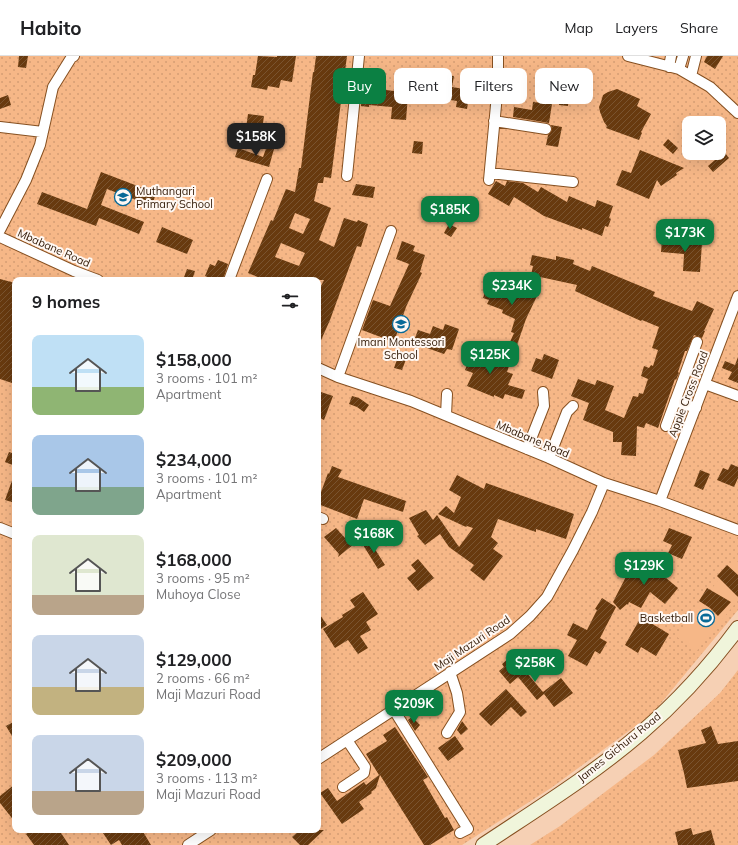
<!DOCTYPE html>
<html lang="en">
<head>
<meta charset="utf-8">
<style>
  body { margin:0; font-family:Mulish,sans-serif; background:#f6f6f6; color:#202124; height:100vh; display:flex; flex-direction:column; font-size:15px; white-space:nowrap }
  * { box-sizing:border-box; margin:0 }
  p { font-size:13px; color:#757577 }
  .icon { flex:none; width:22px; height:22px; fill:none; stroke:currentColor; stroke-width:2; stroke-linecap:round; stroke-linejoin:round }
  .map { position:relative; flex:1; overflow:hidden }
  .panel { position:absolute; left:12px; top:221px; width:309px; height:556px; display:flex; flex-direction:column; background:#fff; border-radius:8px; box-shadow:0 4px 16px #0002 }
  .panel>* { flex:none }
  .top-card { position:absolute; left:333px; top:12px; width:345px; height:36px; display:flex; gap:8px }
  .buttons { position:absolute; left:682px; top:60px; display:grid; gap:8px }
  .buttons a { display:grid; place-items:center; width:44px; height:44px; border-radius:8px; background:#fff; box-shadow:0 4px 16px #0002; font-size:20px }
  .price { position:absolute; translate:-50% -34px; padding:0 9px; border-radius:8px; background:#0b8043; color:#fff; font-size:13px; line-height:26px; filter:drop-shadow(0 1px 2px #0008) }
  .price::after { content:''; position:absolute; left:50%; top:24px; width:12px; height:9px; margin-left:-6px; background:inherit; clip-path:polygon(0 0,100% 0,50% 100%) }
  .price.active { background:#222; color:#fff }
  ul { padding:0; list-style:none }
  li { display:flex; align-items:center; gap:12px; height:100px; padding:0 20px }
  li span { display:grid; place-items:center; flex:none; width:112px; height:80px; border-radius:8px; color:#555 }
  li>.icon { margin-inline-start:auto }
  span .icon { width:48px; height:48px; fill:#fffc; stroke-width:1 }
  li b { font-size:17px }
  h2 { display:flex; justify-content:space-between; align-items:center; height:48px; padding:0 20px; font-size:17px }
  .pill { padding:0 14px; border-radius:8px; background:#fff; box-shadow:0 4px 16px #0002; font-size:14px; line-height:36px }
  .pill.active { background:#0b8043; color:#fff }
  header { display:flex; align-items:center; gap:24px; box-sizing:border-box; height:56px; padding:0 20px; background:#fff; border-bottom:1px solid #e0e0e0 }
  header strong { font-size:19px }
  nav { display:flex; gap:22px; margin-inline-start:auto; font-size:14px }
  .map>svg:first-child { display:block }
  .garden { fill:url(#garden-dots); fill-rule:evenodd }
  .pitch { fill:#f6b787 }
  .building { fill:url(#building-hatch); fill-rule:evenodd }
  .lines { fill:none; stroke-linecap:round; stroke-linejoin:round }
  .minor-casing { stroke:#865021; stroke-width:12 }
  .secondary-casing { stroke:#865021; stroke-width:16 }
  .minor { stroke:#fff; stroke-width:10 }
  .secondary { stroke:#f0f5db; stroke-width:14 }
  .labels { text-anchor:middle; stroke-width:4; stroke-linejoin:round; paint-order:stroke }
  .poi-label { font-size:11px; fill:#38200d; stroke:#fff8f3; text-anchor:start }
  .street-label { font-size:11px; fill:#38200d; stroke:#fff8f3 }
</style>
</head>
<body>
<header>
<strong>Habito</strong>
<nav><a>Map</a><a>Layers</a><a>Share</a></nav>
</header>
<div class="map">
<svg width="738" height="789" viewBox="0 0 738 789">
  <defs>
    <pattern id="garden-dots" width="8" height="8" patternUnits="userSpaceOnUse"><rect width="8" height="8" fill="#f6b787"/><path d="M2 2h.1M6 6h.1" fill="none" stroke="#d49d73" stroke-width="1.8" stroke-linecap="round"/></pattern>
    <pattern id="building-hatch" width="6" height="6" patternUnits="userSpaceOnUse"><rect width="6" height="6" fill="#683a0f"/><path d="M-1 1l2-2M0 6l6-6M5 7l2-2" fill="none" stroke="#7a5430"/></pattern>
  </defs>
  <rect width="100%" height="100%" fill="#f6d0b4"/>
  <path class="garden" d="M0,0H738V554L652,658L551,732L462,789H0ZM689,67H719V97H689ZM15,224H318V774H15Z
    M738,614V789H530L560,770L654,699L720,637Z"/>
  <path class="pitch" d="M734,503L738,506V544L696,596L676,580Z"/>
  <path class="building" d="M19,0H28L26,12L18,11Z
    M258,0L277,1V0H296L292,26L281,24L279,32L268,30L267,34L251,31L253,19H255Z
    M316,0H347L331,122L324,121L323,127H318L314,145L331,152L319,184L334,191L344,162L357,166L358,164L368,168L361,191L357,190L330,264L318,291V236L324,224H265L248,217L271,164L273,165L286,133L295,136L299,112H301L313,16H314ZM295,157L310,163L303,178L289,172ZM281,187L305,197L299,210L275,201Z
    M707,0H723L715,13L704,6Z
    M445,19L454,20L452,31L470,34L467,53L456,51L457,45L429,41L431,31L443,33Z
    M395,26L409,27L406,64L391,63L392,51L369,49V51L361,50L362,31L394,35Z
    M560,28L570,29L568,50L559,49Z
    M617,33L640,43L637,50L651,58L641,76L642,77L639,84L606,72L607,70L604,66L600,56L599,51L601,46L603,39L608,36Z
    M8,39L11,49L0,53V42Z
    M533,46L552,48L549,67L513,61L514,51L532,54Z
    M248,58L264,60L261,81L245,79Z
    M551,69L562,71L558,91L546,89L548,79L552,74Z
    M668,83L678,92L673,98L663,89Z
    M414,85L423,86L422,98L412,97Z
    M267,90L274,93L269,111L235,101L238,92L263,101Z
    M722,93L729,102L713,116L708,110L715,104L713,101L719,97Z
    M640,94L684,112L676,117L677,119L661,130L657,124L649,143L616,129L622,114L631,117Z
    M101,116L156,137L152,150L107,133L101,149L144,166L139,178L99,162L96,170L37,148L42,136L87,153Z
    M496,125L505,130L507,125L523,127L538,136L541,131L567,146L569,140L595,151L597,144L613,150L609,162L611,163L608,171L605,170L602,180L582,172V174L544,160L514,141L509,150L488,138Z
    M356,128L375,131L373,142L352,139Z
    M449,168L457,172L451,181L444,177Z
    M162,171L193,184L187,198L156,186Z
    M662,184L702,187L700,216L683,215L684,198L661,196Z
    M402,185L415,190L413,195L425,199L420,216L422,217L406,251L394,286L362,274L373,244L390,250L409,208L396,203Z
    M532,199L556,204V200L574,204L573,208L590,215L592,210L655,236L653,240L692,255L697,245L714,253L704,275H705L702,282L694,279L687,295H685L678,316L679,317L676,324L675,323L658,372L646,367L644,372L637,370L636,400L621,399L622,386H613V376L583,364L589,347L571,340L578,323L595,329L597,324L614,330L605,354L624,362L633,340L638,341L639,337L643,338L648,323L641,320L644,310L649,312L651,309L653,310L658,294L652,292L659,271L642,264L641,265L575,235L577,229L531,219L533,210L530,209Z
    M218,204L228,208L223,224H215L205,220L210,208L215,210Z
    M187,213L195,215L192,224H183Z
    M0,223L15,227V328L0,323Z
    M492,228L517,236L519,231L537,240L526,263L517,289L510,286L514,277L511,276L515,263L502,257L503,254L487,248L489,244L483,242L487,230L490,232Z
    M445,268L459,273L452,294L447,293L444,298L413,287L418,274L430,278L433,270L443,274Z
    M476,286L491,292L489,298L494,300L492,304L509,310L507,316L513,318L508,329L525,334L522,343L505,338L503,343L494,339V341L467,330L473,317L465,314Z
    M400,295L408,298L402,314L394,312Z
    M544,298L559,304L552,323L531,315L536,302L542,304Z
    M738,301V327L728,323L732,316L722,312L725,305L735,309Z
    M318,335L333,340L324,364L318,361Z
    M352,340L359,342L369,349L364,356L357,351L349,348Z
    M9,396L15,398V410L5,406Z
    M731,408L738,411V422L734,431L717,424L723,412L728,414Z
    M332,410L342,414L338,421L406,445L403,456L364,443L357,463L318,448V439H320L328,417L329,418Z
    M700,414L710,418L703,434L694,430Z
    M14,419H15V447L5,444Z
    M457,419L484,433L486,427L574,458L566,483L536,473V476L498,463L491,481L498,487L493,493L503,500L484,525L470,514L474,509L449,491L440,478L425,489L417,480L419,479L409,462L426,454L433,464L437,459L459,491L473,472L467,470L466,471L438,458L446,450L454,457L461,441L449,434Z
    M336,472L345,482L349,472L359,484L338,501L339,498L324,481Z
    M669,472L692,481L682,503L668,497L672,489L663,485Z
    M367,483L371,487L385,509L378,513L363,489Z
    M418,503L434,522L418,535L407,522L416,515L411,509Z
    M641,505L661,515L660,517L678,532L665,548L650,536L641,552L629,546L628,549L627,548L620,554L613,546L633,507L639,511Z
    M727,509L738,519V541L717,520Z
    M707,532L731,546L718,560L710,552L699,545Z
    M363,536L378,558L366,566L371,574L360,580L368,592L358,598L348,584L335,592L323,573L343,561L342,559L355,551L350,544Z
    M602,542L616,551L600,582L607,586L600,598L595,595L587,610L568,600L577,584L567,579L573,567L587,574L597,554L595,553Z
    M318,556L327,569L318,575Z
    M641,561L669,578L656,600L641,591L638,597L625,589Z
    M509,602L511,605L514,602L543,636L561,622L573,637L554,651L544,638L537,644L518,621L510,628L499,615L504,611L502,608Z
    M506,633L527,656L521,661L511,651L491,670L479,658Z
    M412,661L420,669L415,675L408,664Z
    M15,665V685L6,670Z
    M462,665L468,673L461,679L457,674Z
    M711,670L718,688L738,685V725L687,732L684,717L678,694L706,687L701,674Z
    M395,671L428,721L423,724L445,762L447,761L454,774L430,789H424L380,719L376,732L371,736L372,737L359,746L364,753L342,768L320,737L328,732L337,745L364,726L366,729L379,719L366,698L387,685L383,679Z
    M455,680L464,693L448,705L438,692Z
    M15,728V766L0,747V740Z
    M691,772L693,779L711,774L715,789H678L675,776Z
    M32,774H59L69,789H34L26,778Z
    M101,774H142L151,789H122L119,784L111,789Z
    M300,774H324L308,789H300L292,781Z"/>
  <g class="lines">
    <g class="minor-casing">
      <path id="minor" d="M628,0L679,13L710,31L738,57
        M669,11L671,0
        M679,13L683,0
        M691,20L696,0
        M494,65L546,73
        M0,71L43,76
        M490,117L573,126
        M347,120L359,0
        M489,124L498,28V0
        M0,174L26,124L40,89L53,31L71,2L74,0
        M0,181L74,215L98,224
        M229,224L267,123
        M318,312L338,321L411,345L549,402L604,427L660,445L738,474
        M338,321L391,175
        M705,328L738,340
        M675,345L696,352
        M446,359L447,338
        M666,370L697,286
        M527,393L544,350L543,336
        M549,402L567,356L573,350
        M660,445L738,240
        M318,461L323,463
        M0,472L15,478
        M394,654L468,773L460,777
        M447,677L460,656L457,637L450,616
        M318,703L510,578L530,560L547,541L573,494L592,456L604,427
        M343,731L364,717L365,711L347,684
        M188,789L211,774"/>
    </g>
    <g class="secondary-casing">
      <path id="secondary" d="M483,789C537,753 592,719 641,677C677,646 710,610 738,572"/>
    </g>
    <use href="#minor" class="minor"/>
    <use href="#secondary" class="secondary"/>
  </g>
  <defs>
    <g id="school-ring" transform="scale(0.9)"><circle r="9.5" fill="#fff8f3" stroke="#086a98" stroke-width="1.5"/><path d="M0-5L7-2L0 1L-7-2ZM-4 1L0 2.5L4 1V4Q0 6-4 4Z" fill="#086a98"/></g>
    <g id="stadium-ring" transform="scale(0.9)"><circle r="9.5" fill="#fff8f3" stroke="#086a98" stroke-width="1.5"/><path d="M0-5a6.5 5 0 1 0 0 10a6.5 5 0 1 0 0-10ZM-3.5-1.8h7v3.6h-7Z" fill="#086a98"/></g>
  </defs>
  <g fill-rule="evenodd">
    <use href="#school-ring" x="123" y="141"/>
    <use href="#school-ring" x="401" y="268"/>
    <use href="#stadium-ring" x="706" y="562"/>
  </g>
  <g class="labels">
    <g class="poi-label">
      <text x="136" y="139">Muthangari<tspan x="136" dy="13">Primary School</tspan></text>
      <text x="401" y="290" text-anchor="middle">Imani Montessori<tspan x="401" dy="13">School</tspan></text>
      <text x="693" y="566" text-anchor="end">Basketball</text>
    </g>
    <g class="street-label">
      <text transform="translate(54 192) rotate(24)" y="4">Mbabane Road</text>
      <text transform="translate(688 338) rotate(-69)" y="4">Apple Cross Road</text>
      <text transform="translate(533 383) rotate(23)" y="4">Mbabane Road</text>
      <text transform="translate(472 587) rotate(-34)" y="4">Maji Mazuri Road</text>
      <text transform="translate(619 691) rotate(-39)" y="4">James Gichuru Road</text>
    </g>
  </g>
</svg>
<div class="buttons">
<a><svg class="icon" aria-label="layers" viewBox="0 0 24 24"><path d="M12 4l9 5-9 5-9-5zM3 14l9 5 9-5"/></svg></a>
</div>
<b class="price active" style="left:256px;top:101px">$158K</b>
<b class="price" style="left:450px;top:174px">$185K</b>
<b class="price" style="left:685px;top:197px">$173K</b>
<b class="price" style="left:512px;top:250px">$234K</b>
<b class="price" style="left:490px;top:319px">$125K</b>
<b class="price" style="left:374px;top:498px">$168K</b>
<b class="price" style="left:644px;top:530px">$129K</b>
<b class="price" style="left:535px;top:627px">$258K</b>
<b class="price" style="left:414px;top:668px">$209K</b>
<div class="top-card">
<a class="pill active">Buy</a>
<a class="pill">Rent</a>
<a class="pill">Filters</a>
<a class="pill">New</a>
</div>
<section class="panel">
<h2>9 homes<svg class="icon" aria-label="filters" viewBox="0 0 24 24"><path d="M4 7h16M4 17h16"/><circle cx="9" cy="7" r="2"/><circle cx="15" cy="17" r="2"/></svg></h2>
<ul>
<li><span style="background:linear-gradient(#bfe0f5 65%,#8fb573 0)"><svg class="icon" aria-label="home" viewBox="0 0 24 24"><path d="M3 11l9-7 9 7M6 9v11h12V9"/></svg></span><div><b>$158,000</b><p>3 rooms · 101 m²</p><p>Apartment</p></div></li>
<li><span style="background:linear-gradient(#a9c7e8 65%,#7fa58c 0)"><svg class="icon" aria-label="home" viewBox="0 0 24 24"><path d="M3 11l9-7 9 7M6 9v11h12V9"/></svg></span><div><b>$234,000</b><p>3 rooms · 101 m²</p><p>Apartment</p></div></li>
<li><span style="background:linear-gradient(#dfe7d0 75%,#b9a48a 0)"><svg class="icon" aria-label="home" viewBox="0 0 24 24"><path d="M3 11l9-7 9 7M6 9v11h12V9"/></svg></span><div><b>$168,000</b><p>3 rooms · 95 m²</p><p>Muhoya Close</p></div></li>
<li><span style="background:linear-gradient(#c9d6e8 65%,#c2b280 0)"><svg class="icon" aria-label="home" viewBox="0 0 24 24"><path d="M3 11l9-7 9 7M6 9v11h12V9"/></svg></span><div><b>$129,000</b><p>2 rooms · 66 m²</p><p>Maji Mazuri Road</p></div></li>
<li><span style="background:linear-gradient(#c9d6e8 70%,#b9a48a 0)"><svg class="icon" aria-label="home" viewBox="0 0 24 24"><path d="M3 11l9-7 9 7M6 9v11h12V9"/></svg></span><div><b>$209,000</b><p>3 rooms · 113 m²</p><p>Maji Mazuri Road</p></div></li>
</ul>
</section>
</div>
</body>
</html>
